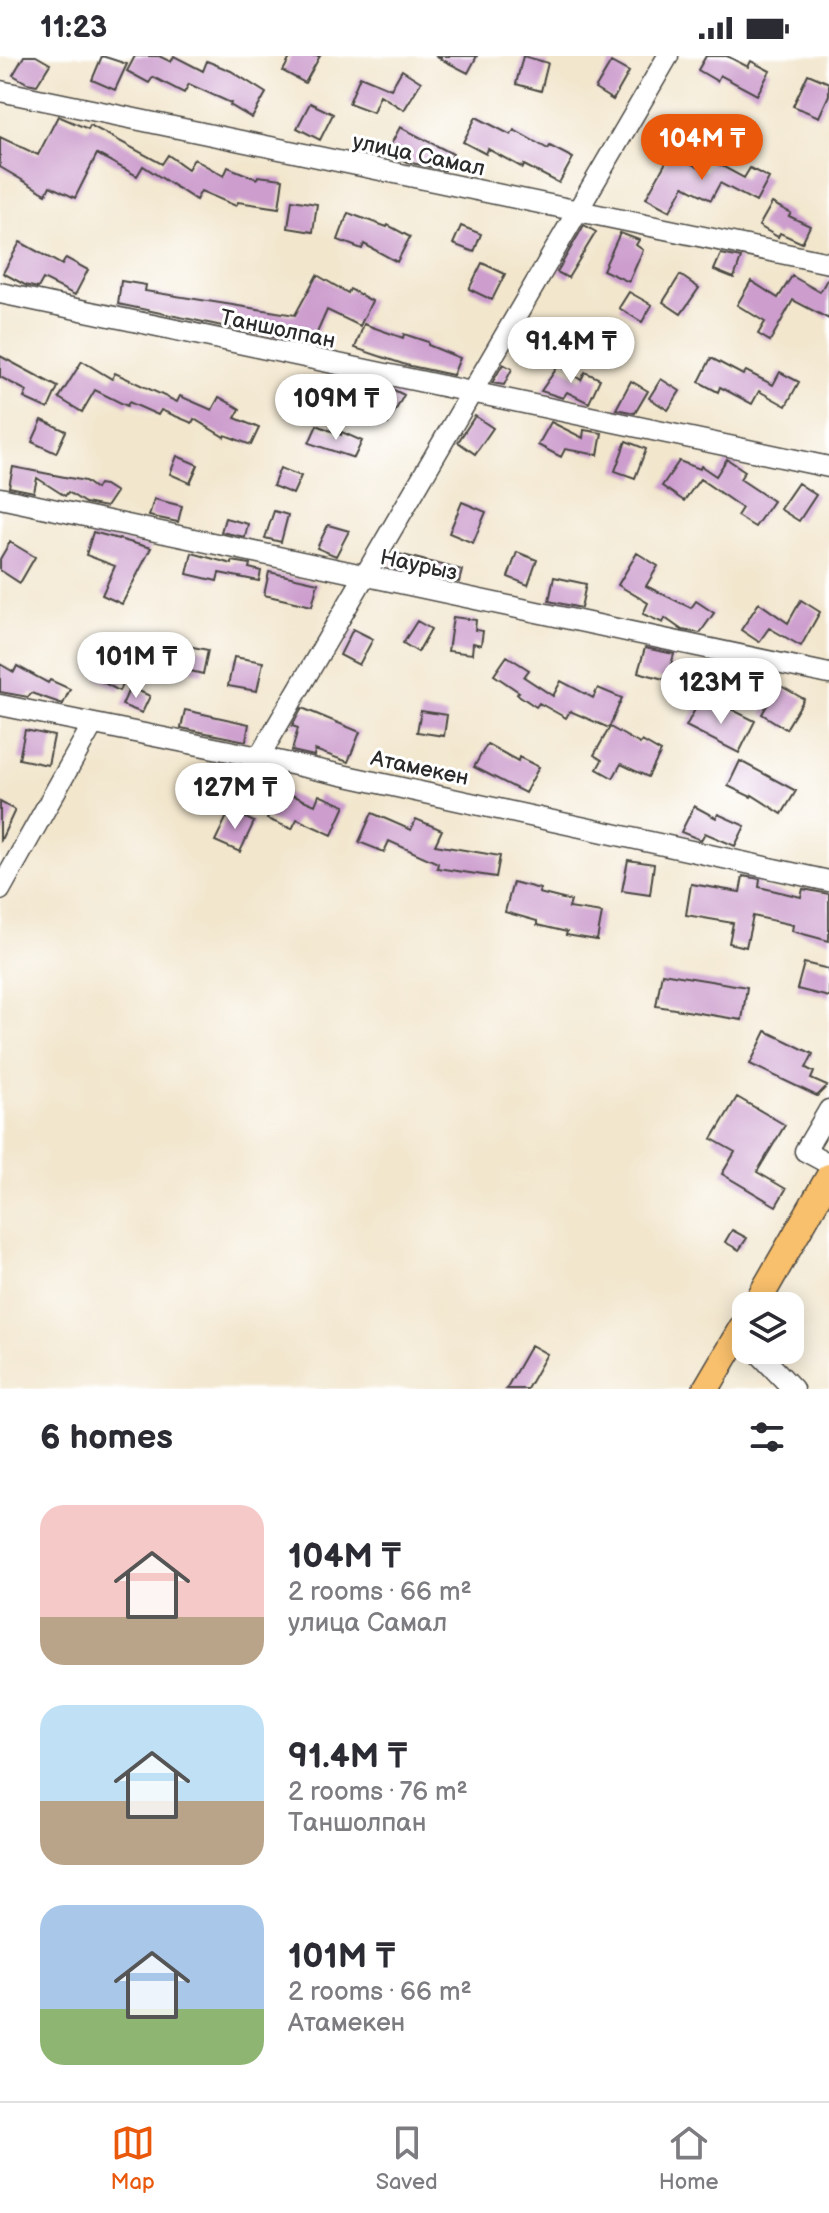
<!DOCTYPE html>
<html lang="en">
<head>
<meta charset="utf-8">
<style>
  body { margin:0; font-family:"Balsamiq Sans",sans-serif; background:#f2f2f3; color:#2b2b33; height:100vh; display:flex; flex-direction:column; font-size:30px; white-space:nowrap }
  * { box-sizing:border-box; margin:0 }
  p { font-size:26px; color:#7c7c81 }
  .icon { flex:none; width:44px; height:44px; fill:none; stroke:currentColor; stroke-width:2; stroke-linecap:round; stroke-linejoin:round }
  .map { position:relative; height:1333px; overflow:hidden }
  .details { display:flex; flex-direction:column; background:#fff; flex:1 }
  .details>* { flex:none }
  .buttons { position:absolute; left:732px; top:1236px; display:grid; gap:16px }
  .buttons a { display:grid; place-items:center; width:72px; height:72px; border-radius:16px; background:#fff; box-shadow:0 4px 20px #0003; font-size:40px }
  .price { position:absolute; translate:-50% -68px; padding:0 18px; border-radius:28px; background:#fff; color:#222; font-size:26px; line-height:52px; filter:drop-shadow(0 2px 4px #0008) }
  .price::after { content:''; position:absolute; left:50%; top:48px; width:24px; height:18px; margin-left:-12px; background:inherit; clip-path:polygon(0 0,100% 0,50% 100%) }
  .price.on { background:#ea580c; color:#fff }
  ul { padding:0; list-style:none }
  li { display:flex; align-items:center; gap:24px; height:200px; padding:0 40px }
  li span { display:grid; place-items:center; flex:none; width:224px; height:160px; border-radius:24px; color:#555 }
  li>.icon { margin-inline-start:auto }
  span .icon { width:96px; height:96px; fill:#fffc; stroke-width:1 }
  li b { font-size:34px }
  h2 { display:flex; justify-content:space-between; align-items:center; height:96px; padding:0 40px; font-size:34px }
  .status { display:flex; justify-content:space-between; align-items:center; height:56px; padding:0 40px; background:#fff; direction:ltr }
  .status svg { height:22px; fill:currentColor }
  .menu { display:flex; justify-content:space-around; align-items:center; height:112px; border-top:2px solid #e1e1e2; background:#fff; font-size:22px; color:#7c7c81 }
  .menu a { display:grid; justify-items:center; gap:4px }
  .menu .on { color:#ea580c }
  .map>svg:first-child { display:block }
  .building { fill:#cc9dcd }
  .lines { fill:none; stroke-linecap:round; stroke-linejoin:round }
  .minor-casing { stroke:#494743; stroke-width:23 }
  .major-casing { stroke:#494743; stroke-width:29 }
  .minor { stroke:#fff; stroke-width:20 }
  .major { stroke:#f8bf6c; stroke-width:26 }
  .labels { text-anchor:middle; stroke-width:6; stroke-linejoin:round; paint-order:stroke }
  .street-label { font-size:22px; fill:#2b2b2b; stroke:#fff }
</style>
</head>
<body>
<div class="status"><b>11:23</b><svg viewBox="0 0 49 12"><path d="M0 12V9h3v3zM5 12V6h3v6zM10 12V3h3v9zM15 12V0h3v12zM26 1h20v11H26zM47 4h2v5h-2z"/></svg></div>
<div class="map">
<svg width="829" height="1333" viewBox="0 0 829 1333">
  <rect width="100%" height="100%" fill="#fff"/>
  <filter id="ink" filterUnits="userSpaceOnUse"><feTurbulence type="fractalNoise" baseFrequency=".0125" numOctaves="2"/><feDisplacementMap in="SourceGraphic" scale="16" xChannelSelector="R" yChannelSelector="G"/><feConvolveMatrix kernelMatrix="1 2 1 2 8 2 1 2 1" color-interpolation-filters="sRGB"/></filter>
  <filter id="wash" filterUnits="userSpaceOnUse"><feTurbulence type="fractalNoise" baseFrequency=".006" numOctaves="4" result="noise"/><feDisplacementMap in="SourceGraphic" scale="32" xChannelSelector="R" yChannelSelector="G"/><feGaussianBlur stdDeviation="1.8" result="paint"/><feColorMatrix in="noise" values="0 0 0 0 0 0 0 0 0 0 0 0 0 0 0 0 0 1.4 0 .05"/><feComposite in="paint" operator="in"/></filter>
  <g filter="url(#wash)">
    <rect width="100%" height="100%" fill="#f2e6cd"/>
    <g id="blocks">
      <path class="building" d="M24,0H36L50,8L37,29L27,27L13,19Z
        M102,0L127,8L115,34L92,24Z
        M135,0H159L171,6L174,0L203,15L207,5L231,15L266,37L252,62L230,49L231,47L189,28L184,37L153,21L149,27L127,15Z
        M291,0H320L305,27L283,15Z
        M435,0H477L468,17Z
        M523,0L548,7L541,35L516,28Z
        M706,0H727L748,11L751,5L770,15L757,39L720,19L717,25L698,14Z
        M611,6L629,16L613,44L595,33Z
        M402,14L421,26L404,54L380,39L373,56L349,47L360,20L391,33Z
        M808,18L829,27V39L819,61L793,50Z
        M310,47L333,58L320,84L297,72Z
        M58,60L88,73L90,69L162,108L168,99L188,113L194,103L224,120L228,111L257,123L258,120L283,123L279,152L238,146L236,150L201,135L196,144L143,110L137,120L97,98L75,142L50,130L46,138L0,111V81L38,99Z
        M476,61L511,79L514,74L548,93L550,90L573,102L559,127L524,109L523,112L488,93L486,98L463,86Z
        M400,71L453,98L445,114L407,106L387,96Z
        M671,97L705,115L711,104L744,122L750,112L769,122L756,146L720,127L711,144L684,130L670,155L646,142Z
        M292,144L317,148L313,176L288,172Z
        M772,147L791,157L789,160L810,170L802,187L780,177L778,181L759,170Z
        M348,157L387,171L388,169L410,181L397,206L364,188L362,193L338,184Z
        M584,169L596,176L568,222L557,216Z
        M461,170L481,178L474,196L453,188Z
        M620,177L639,184L636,189L643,194L629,226L603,214Z
        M20,186L62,209L66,202L88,214L75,239L43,223L38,232L25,229L3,217Z
        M721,198L741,202L734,222L714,214Z
        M482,207L505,218L492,244L469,233Z
        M317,219L348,237L350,233L372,245L360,270L327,254L313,286L286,275L284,283L118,248L121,225L146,229L145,235L295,259Z
        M680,219L699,232L681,258L663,246Z
        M792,220L820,236L829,220V263L793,244L770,285L758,278L765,266L737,249L751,225L778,242Z
        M629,236L652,249L642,266L619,252Z
        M364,268L403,282L404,278L428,286V289L460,302L453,319L406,309L355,292Z
        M0,300L58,331L48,353L24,342L27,335L0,321Z
        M711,302L743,319L746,315L773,329L780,316L799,326L786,350L759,335L752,348L720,331L718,336L699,326Z
        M82,305L112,323L115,317L177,346L180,340L212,354L219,341L240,353L235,362L259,372L251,389L225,379L224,381L194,363L192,367L161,354L158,359L129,346L127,350L95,334L82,356L59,342Z
        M503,308L512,313L504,329L492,327Z
        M559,309L581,324L585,316L600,323L589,347L567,336L563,342L541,335Z
        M661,323L680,335L668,354L649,342Z
        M334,324L354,331L346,353L326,345Z
        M631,325L648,335L635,357L616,353Z
        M392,333L404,339L388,368L377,362Z
        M475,360L493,372L475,398L458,386Z
        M42,364L66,375L56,397L32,386Z
        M551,366L583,382L584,374L602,377L598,399L565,393L561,401L538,389Z
        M317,369L341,379L342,376L362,385L354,402L309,387Z
        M626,385L646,393L635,422L615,415Z
        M177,400L198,409L190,427L170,418Z
        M727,403L745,415L740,423L773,445L755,471L737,460L742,452L700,423L684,445L662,430L679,405L700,413L701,410L716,420Z
        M13,411L85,425L96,433L99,428L105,429L116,436L106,451L85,447L68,436L65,440L37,422L34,436L9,431Z
        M280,412L301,420L293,438L273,430Z
        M798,427L816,439L799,465L780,453Z
        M154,443L182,450L178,466L149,460Z
        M462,446L486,456L473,487L449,477Z
        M274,455L288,459L281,486L265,482Z
        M225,462L248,468L245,481L221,476Z
        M328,469L349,475L336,500L317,492Z
        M93,476L151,492L122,548L102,539L115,510L86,499Z
        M10,486L35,501L20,527L0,514V503Z
        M517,496L537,504L528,529L508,521Z
        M192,497L232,508V505L250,508L249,512L261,515L259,525L219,517L217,525L187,518Z
        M395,497L462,514L459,526L391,512Z
        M637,497L658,510L646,530L691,552L696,545L714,557L700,577L682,574L665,562L663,567L643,558L648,547L618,529Z
        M269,516L318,527L312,550L264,539Z
        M554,521L586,528L581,552L549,545Z
        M801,544L820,556L801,590L769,572L759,586L741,574L759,547L788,567Z
        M453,561L476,564L475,574L483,575L481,589L473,587L472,598L448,595Z
        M417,565L431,573L418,596L403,587Z
        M353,573L373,583L359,609L340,599Z
        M183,589L208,594L203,618L178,612Z
        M645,592L674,598L667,624L638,616Z
        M112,594L134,606L119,635L97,623Z
        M507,600L529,614L524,621L553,640L561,625L593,642L598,632L622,642L609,672L570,655L566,662L539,647L536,651L517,638L519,636L494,619Z
        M234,601L263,606L257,635L228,630Z
        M0,608L14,616L17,610L48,627L50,624L70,633L63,648L31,637L28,641L0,636Z
        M779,629L804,643L786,673L762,658Z
        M130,631L150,640L142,657L122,649Z
        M700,644L726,658L729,652L755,665L739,697L686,670Z
        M302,652L360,676L348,706L315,694L314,700L292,695L298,672L292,670Z
        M185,654L249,668L246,685L181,672Z
        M421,655L447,659L444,680L417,676Z
        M610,671L640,688L642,685L661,696L648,721L621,708L613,722L597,713L602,704L594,699Z
        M25,674L54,680L48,709L19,703Z
        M487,688L518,705L519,701L539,711L525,737L474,711Z
        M740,705L796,735L782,758L752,739L751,741L728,730Z
        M280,734L315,749L319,739L345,750L332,779L297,763L292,773L267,763Z
        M0,746L15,754L0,786Z
        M694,750L716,762L718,758L745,770L735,790L705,777L701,784L681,776Z
        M230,754L254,766L240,796L215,785Z
        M372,757L411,774L416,763L442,774L435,789L500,800L496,821L437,812L438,807L389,785L384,796L359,786Z
        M628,804L654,808L650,839L622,835Z
        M743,820L760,823L759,831L801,841L803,833L829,838V885L792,875L793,869L753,860L746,891L729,887L733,867L686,859L691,828L740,836Z
        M513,826L540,833L539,837L571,845L569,852L602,857L597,884L566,879L567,876L537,869V865L505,856Z
        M804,907L829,913V941L797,933Z
        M662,917L747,931L742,964L656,950Z
        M766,975L813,998L806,1012L814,1016L811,1023L827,1030L817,1040L750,1008Z
        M737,1041L785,1069L757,1116L786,1133L776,1150L722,1118L735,1096L712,1083Z
        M732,1174L747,1182L739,1194L725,1186Z
        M531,1289L547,1298L527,1333H506Z"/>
    </g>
  </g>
  <g filter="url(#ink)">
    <use href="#blocks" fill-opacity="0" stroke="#494743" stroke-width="2"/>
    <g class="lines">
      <g class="minor-casing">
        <path id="minor" d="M0,35L829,207
          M0,237L829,411
          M0,442L829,618
          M0,649L259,701L829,825
          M259,701L668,0
          M0,834L93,668
          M829,1054L805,1095L829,1108
          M756,1294L793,1333"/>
      </g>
      <g class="major-casing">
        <path id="major" d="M755,1250L829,1121
          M706,1333L746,1265"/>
      </g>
      <use href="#minor" class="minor"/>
      <use href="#major" class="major"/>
    </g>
  </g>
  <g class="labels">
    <g class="street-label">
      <text transform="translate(419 98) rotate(12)" y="8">улица Самал</text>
      <text transform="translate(278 272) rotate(12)" y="8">Таншолпан</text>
      <text transform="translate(419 508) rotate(12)" y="8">Наурыз</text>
      <text transform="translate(420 711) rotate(12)" y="8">Атамекен</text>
    </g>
  </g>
</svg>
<div class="buttons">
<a><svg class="icon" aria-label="layers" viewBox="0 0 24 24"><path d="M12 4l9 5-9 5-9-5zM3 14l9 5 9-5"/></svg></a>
</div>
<b class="price on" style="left:702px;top:126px">104M ₸</b>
<b class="price" style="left:571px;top:329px">91.4M ₸</b>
<b class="price" style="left:336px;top:386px">109M ₸</b>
<b class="price" style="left:136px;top:644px">101M ₸</b>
<b class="price" style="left:721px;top:670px">123M ₸</b>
<b class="price" style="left:235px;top:775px">127M ₸</b>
</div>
<section class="details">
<h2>6 homes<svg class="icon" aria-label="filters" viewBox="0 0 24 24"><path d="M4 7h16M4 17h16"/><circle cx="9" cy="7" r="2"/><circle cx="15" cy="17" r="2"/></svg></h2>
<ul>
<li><span style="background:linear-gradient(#f6c9c9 70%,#b9a48a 0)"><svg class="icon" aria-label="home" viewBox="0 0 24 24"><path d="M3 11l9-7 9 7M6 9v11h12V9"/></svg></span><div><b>104M ₸</b><p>2 rooms · 66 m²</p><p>улица Самал</p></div></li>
<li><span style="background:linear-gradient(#bfe0f5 60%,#b9a48a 0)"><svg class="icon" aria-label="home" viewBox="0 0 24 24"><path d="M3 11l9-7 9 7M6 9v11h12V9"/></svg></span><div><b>91.4M ₸</b><p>2 rooms · 76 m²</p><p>Таншолпан</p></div></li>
<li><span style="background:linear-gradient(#a9c7e8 65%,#8fb573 0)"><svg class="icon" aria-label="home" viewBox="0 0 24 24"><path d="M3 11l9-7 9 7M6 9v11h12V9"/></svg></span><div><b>101M ₸</b><p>2 rooms · 66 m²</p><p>Атамекен</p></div></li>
</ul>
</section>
<nav class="menu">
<a class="on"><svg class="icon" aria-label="map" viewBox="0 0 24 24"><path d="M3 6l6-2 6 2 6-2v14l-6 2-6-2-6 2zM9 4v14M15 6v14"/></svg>Map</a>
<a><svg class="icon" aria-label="saved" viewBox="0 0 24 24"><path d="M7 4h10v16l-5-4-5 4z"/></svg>Saved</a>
<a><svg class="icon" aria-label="home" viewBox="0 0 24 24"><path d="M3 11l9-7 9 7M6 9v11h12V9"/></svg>Home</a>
</nav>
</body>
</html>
